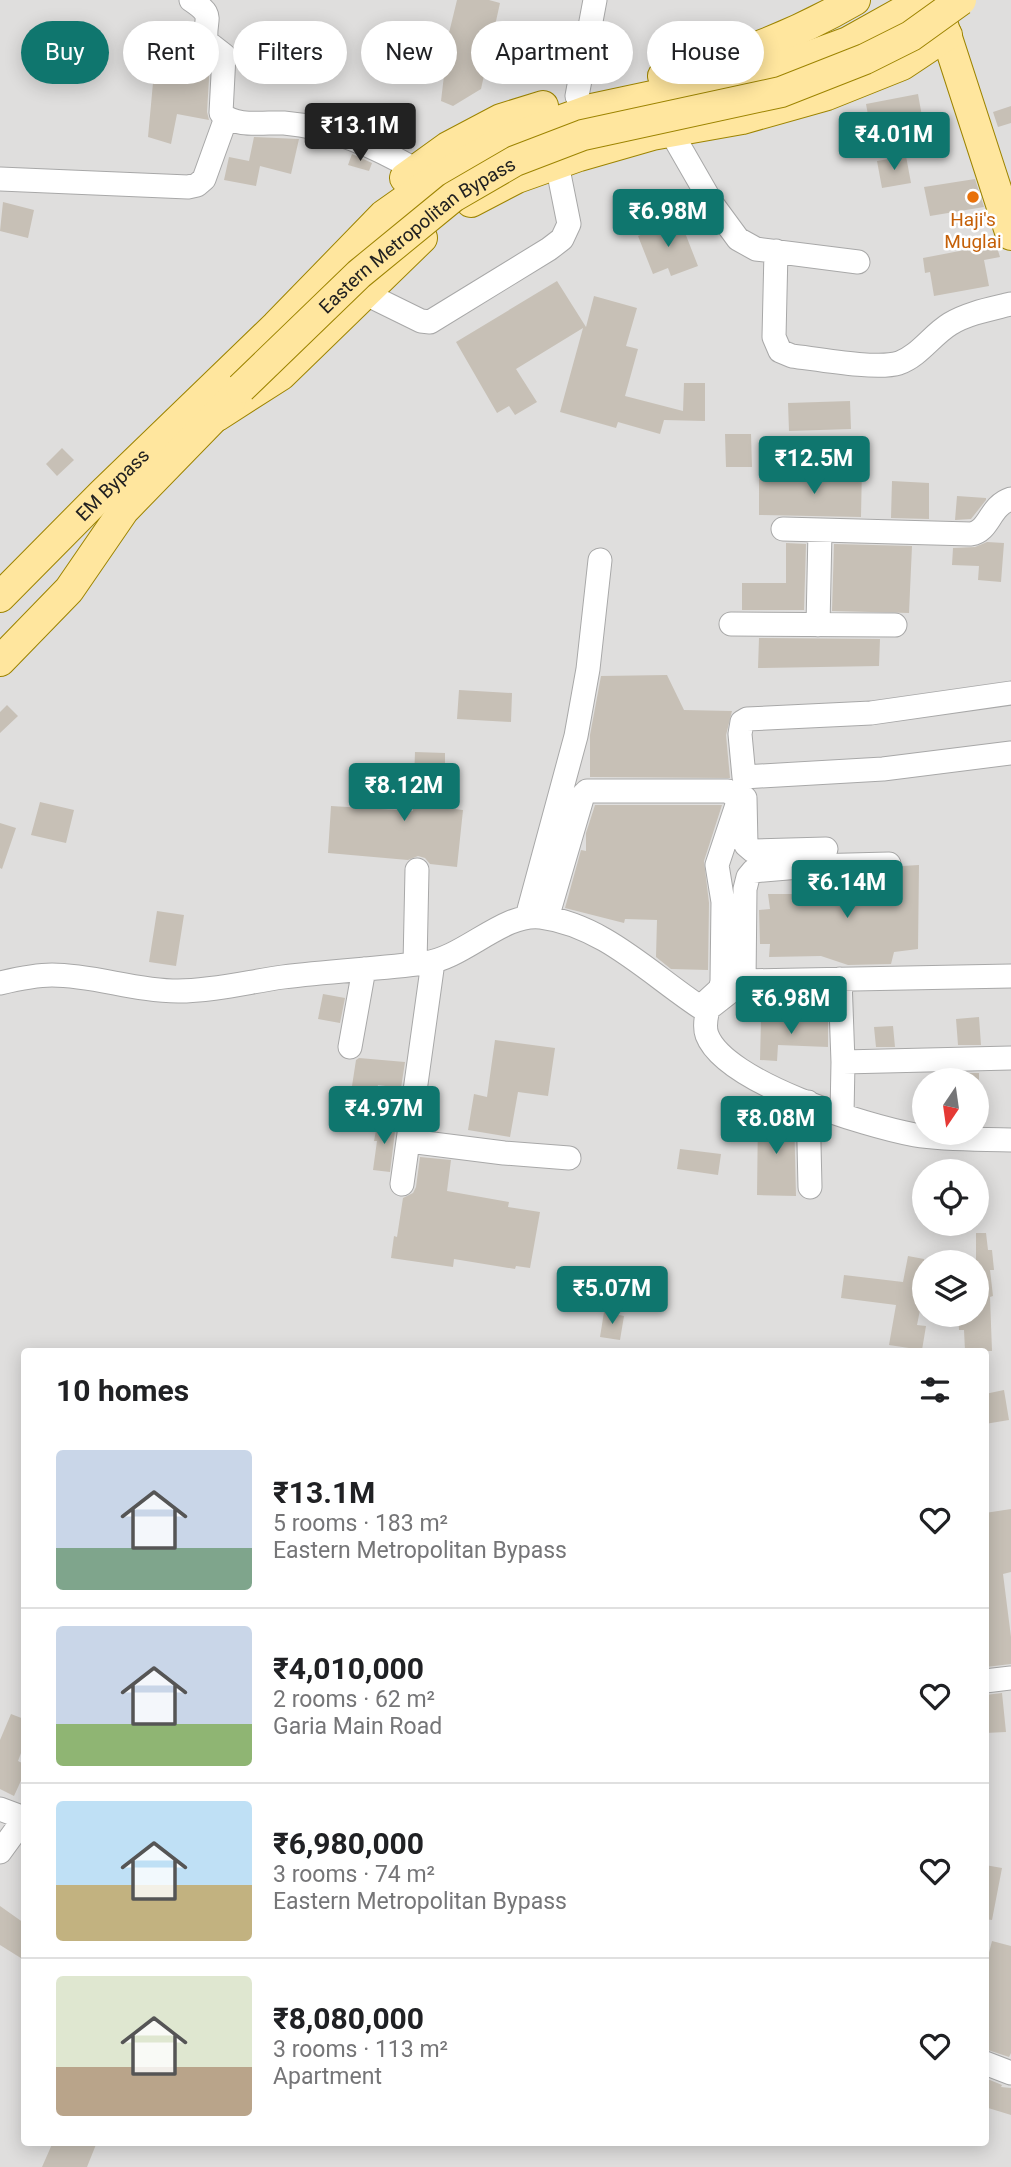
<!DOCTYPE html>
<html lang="en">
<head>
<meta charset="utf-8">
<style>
  body { margin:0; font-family:Roboto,sans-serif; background:#f2f2f2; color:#202124; height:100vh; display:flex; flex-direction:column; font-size:26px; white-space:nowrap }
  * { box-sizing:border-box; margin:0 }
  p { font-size:23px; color:#757577 }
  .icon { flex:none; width:38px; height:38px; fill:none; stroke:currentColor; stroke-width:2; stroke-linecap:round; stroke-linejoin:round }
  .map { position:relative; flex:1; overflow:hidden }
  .side { position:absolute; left:21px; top:1348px; width:968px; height:798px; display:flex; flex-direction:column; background:#fff; border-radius:7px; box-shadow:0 4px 18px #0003 }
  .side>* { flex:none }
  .banner { position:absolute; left:21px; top:21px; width:970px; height:63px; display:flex; gap:14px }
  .needle { width:46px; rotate:193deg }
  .buttons { position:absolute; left:912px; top:1068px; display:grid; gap:14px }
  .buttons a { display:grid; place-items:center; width:77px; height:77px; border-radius:50%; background:#fff; box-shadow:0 4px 18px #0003; font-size:35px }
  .price { position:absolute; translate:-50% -60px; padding:0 16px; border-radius:7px; background:#0f766e; color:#fff; font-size:23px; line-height:46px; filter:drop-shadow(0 2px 4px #0008) }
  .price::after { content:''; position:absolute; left:50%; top:42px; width:21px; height:16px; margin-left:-10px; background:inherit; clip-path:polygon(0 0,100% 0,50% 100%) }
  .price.selected { background:#222; color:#fff }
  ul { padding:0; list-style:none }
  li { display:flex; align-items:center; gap:21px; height:175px; padding:0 35px }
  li+li { border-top:2px solid #e0e0e0 }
  li span { display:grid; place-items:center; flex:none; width:196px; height:140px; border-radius:7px; color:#555 }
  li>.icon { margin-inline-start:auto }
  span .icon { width:84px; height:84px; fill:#fffc; stroke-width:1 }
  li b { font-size:30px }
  h2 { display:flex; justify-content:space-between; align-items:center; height:84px; padding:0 35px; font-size:30px }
  .tag { padding:0 24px; border-radius:32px; background:#fff; box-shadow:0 4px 18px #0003; font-size:24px; line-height:63px }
  .tag.selected { background:#0f766e; color:#fff }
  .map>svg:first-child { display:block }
  .residential { fill:#dfdedd; fill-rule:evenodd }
  .building { fill:#c7c0b6 }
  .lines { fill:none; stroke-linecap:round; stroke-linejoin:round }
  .minor-casing { stroke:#a8a8a8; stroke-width:25 }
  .major-casing { stroke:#9d8400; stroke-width:32 }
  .minor { stroke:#fff; stroke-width:23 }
  .major { stroke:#ffe69e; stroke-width:30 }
  .major-bridge-casing { stroke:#9d8400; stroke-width:32; stroke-linecap:butt }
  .major-bridge { stroke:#ffe69e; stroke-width:30 }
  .food-dot { fill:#e8710a; stroke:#fff; stroke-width:2.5 }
  .labels { text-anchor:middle; stroke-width:5; stroke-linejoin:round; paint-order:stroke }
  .food-label { font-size:19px; fill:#c56008; stroke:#fff }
  .street-label { font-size:19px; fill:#212121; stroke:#fff }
</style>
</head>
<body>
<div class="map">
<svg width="1011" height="2167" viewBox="0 0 1011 2167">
  <rect width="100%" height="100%" fill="#f2f0e6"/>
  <path class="residential" d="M0,0H1011V2167H0ZM924,1080H976V1132H924ZM924,1171H976V1223H924ZM924,1262H976V1314H924ZM24,1351H985V2142H24Z"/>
  <path class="building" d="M457,0H489L500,3L481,89L453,106L441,101L449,33Z
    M144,31L171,38L169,48L202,56L210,62L207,112L209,120L177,114L171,144L148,137L154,72L135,67Z
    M918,94L923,122L871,131L866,104Z
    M1011,106V123L998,127L993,112Z
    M254,137L299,139L291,174L260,166L256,186L224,180L229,157L249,161Z
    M352,154L372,163L369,171L348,165Z
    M906,156L911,183L882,188L877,161Z
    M975,179L984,207L930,216L924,187Z
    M3,202L34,210L28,238L0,231Z
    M680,220L698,266L671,276L668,268L653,274L638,236Z
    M996,244L1000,257L984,260L989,286L934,296L930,272L925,273L923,258Z
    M557,281L586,327L594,296L637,308L626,346L638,349L625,396L683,411L684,383H705V421L664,420L660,434L618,422L616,428L560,412L583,328L516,369L537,402L515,415L509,406L497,413L456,342Z
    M850,401L851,429L789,431L788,403Z
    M725,434H751L752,467H726Z
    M62,448L74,460L57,476L46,464Z
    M839,467H862L861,517L759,515V479L785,480V482L839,481Z
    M892,481L929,483V519L891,518Z
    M957,496L986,498V500L971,519L955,520Z
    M987,542L1004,543L1001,582L978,580L979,566L952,565L953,548L975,547Z
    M786,543L806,544L804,610H742V583H786Z
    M834,544L912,546L909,613L832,611Z
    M759,638L880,639L879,666L758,668Z
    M667,675L684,710L732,711L726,735L730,778L590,777V735L601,676Z
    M459,690L512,693L511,722L457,719Z
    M7,705L18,716L0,733V712Z
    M415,752L445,753V808L463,810L457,867L430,864L425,858L418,856L408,860L328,853L331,806L413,811Z
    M40,802L74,810L66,843L31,835Z
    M595,805H722L704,861L709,903L708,970L671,969L656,957L657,920L625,919L624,923L565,908L581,850L586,851V833Z
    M0,823L16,828L2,869L0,868Z
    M919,865L918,949L894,952L891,964L848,965L821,956L769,957L770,944H760L759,910L770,909L768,894H820L839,879L890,878L897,876L902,866Z
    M157,911L184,915L176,966L149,962Z
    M323,994L345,998L340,1023L318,1019Z
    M979,1017L981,1045H958L956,1019Z
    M761,1020L828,1022V1047L778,1045L777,1061L760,1060Z
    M893,1026L895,1047H876L874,1027Z
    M495,1040L555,1048L548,1096L518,1092L510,1137L468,1130L474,1094L487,1097Z
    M359,1058L405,1062L401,1088L378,1085L373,1116L348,1112L356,1060Z
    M961,1073H979V1080H961Z
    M758,1114L794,1115L796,1196L757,1195Z
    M378,1120L396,1123L390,1172L373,1170L377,1141H374Z
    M680,1149L721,1154L718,1175L677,1169Z
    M420,1157L451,1160L447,1191L509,1202L508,1207L540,1212L530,1268L516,1266L515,1269L454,1259L453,1267L391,1258L394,1236L397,1237L403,1198L413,1193L416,1187Z
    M976,1233H986L988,1250H992L994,1270H990L993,1296L990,1297L992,1351H965L964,1330H959L958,1314H976Z
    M908,1256L924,1259V1290L917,1325L926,1326L922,1350L889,1345L896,1305L841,1298L844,1275L903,1282Z
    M604,1312L624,1316L620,1340L600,1337Z
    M1004,1390L1009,1420L985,1424V1394Z
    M1011,1509V1572L1003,1574L1011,1637V1664L986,1667L985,1513Z
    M1002,1693L1006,1732L985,1733V1695Z
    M11,1714L24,1719V1745L18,1761L24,1764V1774L14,1796L0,1789V1740Z
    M985,1865L1002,1868L992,1920L985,1919Z
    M0,1906L24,1923V1960L0,1945Z
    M992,1941L1011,1946V2053L1009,2057L985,2049V1968Z
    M985,2078L1002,2085L1001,2087L1011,2088V2115L985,2107Z
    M53,2142H97L87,2167H42Z"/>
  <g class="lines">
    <g class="minor-casing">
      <path id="minor" d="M191,0C216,17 204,16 206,41L224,55L221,113C234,128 266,122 284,123C332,127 374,146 416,170
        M577,96L595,0
        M671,132L713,205L738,239L756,249L858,262
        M0,179L188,187L197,185L204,179L226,118
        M776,251L774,337L780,351L792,356C817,359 877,370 899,363C919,356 932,335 950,324C968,313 991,309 1011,304
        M364,293L421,321L430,322L549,249L562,239L569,224L557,164
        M783,529L971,534C990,531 989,506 1011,499
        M731,624L895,625
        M818,625L820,531
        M1011,693L871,713L747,719L742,722L740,734L744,777L883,769L1011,753
        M745,798L746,845L753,851L826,849
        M527,917L576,736L588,669L600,560
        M547,918L583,795L587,791H728L736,797L737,805L717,865L723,902L722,982L720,989L708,1000
        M415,964L417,870
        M1011,976L744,981L708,1009C706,1017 704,1027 707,1035C725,1083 866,1126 915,1135C946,1140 979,1139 1011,1140
        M840,979L843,1062
        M744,981L745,889L748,877L753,871L811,866L889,864
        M0,983C17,979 35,975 52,975C94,975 135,991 178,991C213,991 248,982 283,977C330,971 377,969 425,963C464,958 504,912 541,917C603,925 650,974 700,1007L708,1009
        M350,1047L364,969
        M808,1102L810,1187
        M842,1115L843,1062L1011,1058
        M409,1141L504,1153L569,1158
        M402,1184L433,962
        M985,1681L1011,1678
        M0,1809L24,1818
        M0,1852L24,1819
        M985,2063L1011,2073"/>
    </g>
    <g class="major-casing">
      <g id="major">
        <path d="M941,19L1011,235"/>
        <path d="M663,76C730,60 795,35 855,0"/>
        <path d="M405,178L448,147L501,119L543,106"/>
        <path d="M471,202L517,178L579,156L652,135L742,119L827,95L902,65L947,35"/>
        <path d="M217,416L281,375L422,238"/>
        <path id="s1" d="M0,597L102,494L276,326L384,215L435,179L504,141L592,109L769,71L848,42L909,8L919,0"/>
        <path d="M0,661L69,590L124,510L231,400"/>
      </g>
    </g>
    <use href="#minor" class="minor"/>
    <use href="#major" class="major"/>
    <g class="major-bridge-casing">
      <g id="major-bridge">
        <path id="s2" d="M241,388L359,274L453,197L515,161L583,135L781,92L865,59L911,36L961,0"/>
      </g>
    </g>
    <use href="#major-bridge" class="major-bridge"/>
  </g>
  <circle class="food-dot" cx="973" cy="197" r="7"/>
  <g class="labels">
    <g class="food-label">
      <text x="973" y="226">Haji's<tspan x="973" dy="22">Muglai</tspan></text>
    </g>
    <g class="street-label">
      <text dy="7" stroke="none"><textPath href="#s2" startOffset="234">Eastern Metropolitan Bypass</textPath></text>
      <text dy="7" stroke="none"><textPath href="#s1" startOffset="159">EM Bypass</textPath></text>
    </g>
  </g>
</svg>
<div class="buttons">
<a><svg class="needle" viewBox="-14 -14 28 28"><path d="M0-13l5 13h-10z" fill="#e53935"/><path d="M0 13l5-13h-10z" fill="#757577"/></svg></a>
<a><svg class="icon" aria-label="locate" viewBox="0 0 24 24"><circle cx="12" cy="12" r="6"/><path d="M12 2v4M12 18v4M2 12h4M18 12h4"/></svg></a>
<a><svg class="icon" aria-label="layers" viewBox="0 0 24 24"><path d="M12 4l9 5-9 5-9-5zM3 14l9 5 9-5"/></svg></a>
</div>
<b class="price selected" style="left:360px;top:163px">₹13.1M</b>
<b class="price" style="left:894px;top:172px">₹4.01M</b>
<b class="price" style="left:668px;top:249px">₹6.98M</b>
<b class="price" style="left:814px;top:496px">₹12.5M</b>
<b class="price" style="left:404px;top:823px">₹8.12M</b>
<b class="price" style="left:847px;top:920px">₹6.14M</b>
<b class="price" style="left:791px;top:1036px">₹6.98M</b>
<b class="price" style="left:384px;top:1146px">₹4.97M</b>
<b class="price" style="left:776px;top:1156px">₹8.08M</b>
<b class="price" style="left:612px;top:1326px">₹5.07M</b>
<div class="banner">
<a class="tag selected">Buy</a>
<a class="tag">Rent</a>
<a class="tag">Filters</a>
<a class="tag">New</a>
<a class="tag">Apartment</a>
<a class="tag">House</a>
</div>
<section class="side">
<h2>10 homes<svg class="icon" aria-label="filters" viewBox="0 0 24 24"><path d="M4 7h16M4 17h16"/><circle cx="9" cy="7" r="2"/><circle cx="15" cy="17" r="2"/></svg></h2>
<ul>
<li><span style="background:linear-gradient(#c9d6e8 70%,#7fa58c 0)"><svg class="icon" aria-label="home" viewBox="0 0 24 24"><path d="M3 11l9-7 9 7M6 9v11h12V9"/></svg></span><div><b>₹13.1M</b><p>5 rooms · 183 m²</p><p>Eastern Metropolitan Bypass</p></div><svg class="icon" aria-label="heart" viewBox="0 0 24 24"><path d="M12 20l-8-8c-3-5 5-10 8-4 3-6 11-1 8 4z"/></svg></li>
<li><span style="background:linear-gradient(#c9d6e8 70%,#8fb573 0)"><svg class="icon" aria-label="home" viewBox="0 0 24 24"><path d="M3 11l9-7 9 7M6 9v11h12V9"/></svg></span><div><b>₹4,010,000</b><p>2 rooms · 62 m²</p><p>Garia Main Road</p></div><svg class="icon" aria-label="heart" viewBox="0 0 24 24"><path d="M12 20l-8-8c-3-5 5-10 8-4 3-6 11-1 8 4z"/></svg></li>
<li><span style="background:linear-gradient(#bfe0f5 60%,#c2b280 0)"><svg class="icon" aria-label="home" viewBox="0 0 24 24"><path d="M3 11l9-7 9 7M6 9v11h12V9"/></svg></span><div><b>₹6,980,000</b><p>3 rooms · 74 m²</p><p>Eastern Metropolitan Bypass</p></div><svg class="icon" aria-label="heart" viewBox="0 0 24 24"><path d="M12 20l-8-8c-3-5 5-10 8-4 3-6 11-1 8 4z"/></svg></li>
<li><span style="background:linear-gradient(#dfe7d0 65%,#b9a48a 0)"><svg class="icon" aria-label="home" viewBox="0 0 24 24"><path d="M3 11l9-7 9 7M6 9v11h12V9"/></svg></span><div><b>₹8,080,000</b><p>3 rooms · 113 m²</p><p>Apartment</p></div><svg class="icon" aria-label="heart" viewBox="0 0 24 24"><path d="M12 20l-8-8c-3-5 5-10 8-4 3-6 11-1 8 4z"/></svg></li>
</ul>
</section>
</div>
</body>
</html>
